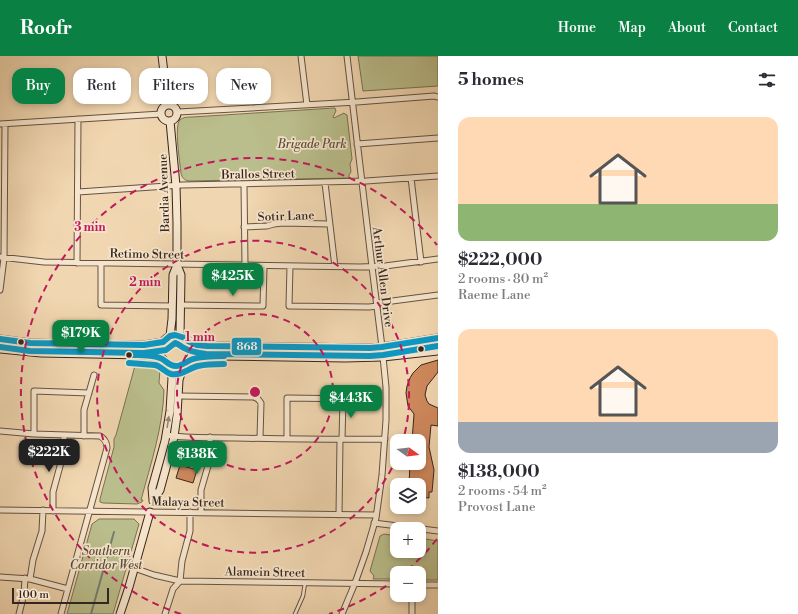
<!DOCTYPE html>
<html lang="en">
<head>
<meta charset="utf-8">
<style>
  body { margin:0; font-family:"Libre Bodoni",serif; background:#f7f7f7; color:#2b2b33; height:100vh; display:flex; flex-direction:column; font-size:15px; white-space:nowrap }
  * { box-sizing:border-box; margin:0 }
  p { font-size:13px; color:#7c7c81 }
  .icon { flex:none; width:22px; height:22px; fill:none; stroke:currentColor; stroke-width:2; stroke-linecap:round; stroke-linejoin:round }
  .map { position:relative; flex:1; overflow:hidden }
  .sheet { display:flex; flex-direction:column; background:#fff; width:360px }
  .sheet>* { flex:none }
  .guide { position:absolute; left:12px; top:12px; width:366px; height:36px; display:flex; gap:8px }
  .needle { width:26px; rotate:105deg }
  .controls { position:absolute; left:390px; top:378px; display:grid; gap:8px }
  .controls a { display:grid; place-items:center; width:36px; height:36px; border-radius:8px; background:#fff; box-shadow:0 2px 6px #0003; font-size:20px }
  .scale { position:absolute; left:12px; bottom:10px; width:97px; box-sizing:border-box; padding-left:4px; border:2px solid #37261e; border-top:0; font-size:11px; line-height:14px; white-space:nowrap; color:#37261e; -webkit-text-stroke:3px #f6e5cc; paint-order:stroke }
  .price { position:absolute; translate:-50% -34px; padding:0 9px; border-radius:8px; background:#0b8043; color:#fff; font-size:13px; line-height:26px; filter:drop-shadow(0 1px 2px #0008) }
  .price::after { content:''; position:absolute; left:50%; top:24px; width:12px; height:9px; margin-left:-6px; background:inherit; clip-path:polygon(0 0,100% 0,50% 100%) }
  .price.current { background:#222; color:#fff }
  ul { padding:0; list-style:none }
  li { display:grid; align-content:center; gap:8px; height:212px; padding:0 20px }
  li span { display:grid; place-items:center; height:124px; border-radius:12px; color:#555 }
  li>.icon { margin-inline-start:auto }
  span .icon { width:72px; height:72px; fill:#fffc; stroke-width:1 }
  li b { font-size:17px }
  h2 { display:flex; justify-content:space-between; align-items:center; height:48px; padding:0 20px; font-size:17px }
  .chip { padding:0 14px; border-radius:12px; background:#fff; box-shadow:0 2px 6px #0003; font-size:14px; line-height:36px }
  .chip.current { background:#0b8043; color:#fff }
  header { display:flex; align-items:center; gap:24px; box-sizing:border-box; height:56px; padding:0 20px; background:#0b8043; color:#fff }
  header strong { font-size:19px }
  nav { display:flex; gap:22px; margin-inline-start:auto; font-size:14px }
  main { display:flex; flex:1; min-height:0 }
  .map>svg:first-child { display:block }
  .green { fill:#babe8c; stroke:#787255 }
  .lines { fill:none; stroke-linecap:round; stroke-linejoin:round }
  .stream { stroke:#737f71; stroke-width:2 }
  .building { fill:#cf895d; stroke:#37261e }
  .lane-casing { stroke:#665243; stroke-width:4.5 }
  .street-casing { stroke:#665243; stroke-width:7 }
  .secondary-casing { stroke:#37261e; stroke-width:9 }
  .lane { stroke:#f6e5cc; stroke-width:2.5 }
  .street { stroke:#f6e5cc; stroke-width:5 }
  .secondary { stroke:#f6e5cc; stroke-width:7 }
  .bus-1-casing { stroke:#f6e5cc; stroke-width:9 }
  .bus-2-casing { stroke:#f6e5cc; stroke-width:9 }
  .bus-1 { stroke:#0b98c5; stroke-width:6 }
  .bus-2 { stroke:#0b98c5; stroke-width:6 }
  .oneway { fill:#968675 }
  .ring { fill:none; stroke:#c2185b; stroke-width:2; stroke-dasharray:7 5 }
  .bus-dot { fill:#37261e; stroke:#f6e5cc; stroke-width:1.5 }
  .labels { text-anchor:middle; stroke-width:3.5; stroke-linejoin:round; paint-order:stroke }
  .park-label { font-size:12px; font-style:italic; fill:#584c3a; stroke:#f6e5cc }
  .street-label { font-size:12px; fill:#37261e; stroke:#f6e5cc }
  .centre { fill:#c2185b; stroke:#f6e5cc; stroke-width:2 }
  .ring-label { font-size:12px; text-anchor:middle; font-weight:bold; fill:#c2185b; stroke:#f6e5cc; stroke-width:3.5; stroke-linejoin:round; paint-order:stroke }
  .line-badge { stroke:#f6e5cc; stroke-width:1.5 }
  .badge-label { font-size:11px; text-anchor:middle; font-weight:bold; fill:#fff }
</style>
</head>
<body>
<header>
<strong>Roofr</strong>
<nav><a>Home</a><a>Map</a><a>About</a><a>Contact</a></nav>
</header>
<main>
<div class="map">
<svg width="438" height="558" viewBox="0 0 438 558">
  <rect width="100%" height="100%" fill="#f1d7b1"/>
  <filter id="stains"><feTurbulence type="fractalNoise" baseFrequency=".005" numOctaves="4"/><feColorMatrix values="0 0 0 0 .2 0 0 0 0 .09 0 0 0 0 .02 0 0 0 .5 -.17"/></filter>
  <radialGradient id="worn" r=".72"><stop offset=".6" stop-color="#630" stop-opacity="0"/><stop offset="1" stop-color="#630" stop-opacity=".3"/></radialGradient>
  <path class="green" d="M358,0H438V30L363,35Z
    M334,52H335L336,55L333,61L334,62L344,57L345,58L347,59L352,103L350,108L351,116L349,119V122L189,125C184,124 182,122 181,117C180,108 174,69 180,64C183,61 188,61 192,61Z
    M136,306L151,309L160,313L159,327L164,334C163,371 151,407 141,444H143L142,446L137,448L103,447L100,446V443L114,391V383L116,379Z
    M99,463H134L139,468L113,558H67L92,468Z
    M384,478L397,480V495H419V482L438,485V524H419V517H397V523H373L374,520L370,515L380,480Z"/>
  <g class="lines">
    <path class="stream" d="M91,558L114,476"/>
  </g>
  <path class="building" d="M438,304V316L427,330L425,339L427,345L429,348L438,352V370L431,369L429,391L434,414L432,436H429V442L419,441V429H409L410,407H419V385H412L414,358L408,350L406,337L407,330L410,322L413,317L421,309Z
    M180,409L197,414L193,427L176,422Z"/>
  <g class="lines">
    <g class="lane-casing">
      <path id="lane" d="M295,558L303,540L305,527"/>
    </g>
    <g class="street-casing">
      <path id="street" d="M301,0L307,49
        M178,56L357,46L434,40L438,41
        M0,68L161,58
        M357,88L438,82
        M411,122L421,206
        M325,127L335,211
        M244,128L245,209
        M78,136L182,129L366,125L438,120
        M244,171L267,170L274,168L283,167L329,168
        M0,201L44,206L360,211L385,210L438,203
        M77,207L78,63
        M101,208V249L172,250
        M290,210L289,250L369,251L377,250
        M0,234L4,202L5,68
        M377,247L438,239
        M180,249L263,250L264,210
        M179,340L254,341L258,343L261,347L260,382
        M0,375L34,378L100,380C105,383 107,386 107,392L61,558
        M34,378V335L89,337
        M166,379C188,383 213,381 236,382C286,383 336,384 385,383
        M84,380V354L94,319
        M287,383V342L358,343
        M342,383L343,343
        M0,454L376,459
        M53,455V436L63,399L64,380
        M201,456V434L210,403V381
        M339,459L340,383
        M374,467L438,475
        M134,512L154,519L180,525L397,528
        M0,521L30,523L68,533
        M30,523L33,504L42,475L43,454
        M419,529H438
        M19,558L24,538L25,522
        M165,558L173,533L180,525L182,505L190,475V456
        M342,558L355,527L366,496L376,462L382,419L386,364V331L382,291L372,211L347,0
        M412,558V539"/>
    </g>
    <g class="secondary-casing">
      <path id="secondary" d="M162,0L168,49
        M161 57a8 8 0 1 1 16 0a8 8 0 1 1-16 0Z
        M170,65L176,130L177,167V209L173,219L172,263L170,280
        M177,209L181,219L180,280
        M160 295a16 16 0 1 1 32 0a16 16 0 1 1-32 0Z
        M0,283L30,287L112,289H144L163,286
        M188,285L197,289L207,290L370,292L382,291L438,282
        M0,293L41,297L144,299L163,303
        M188,305L207,300H219L345,302L383,301L438,295
        M153,444L152,432L165,385L170,355L172,322L169,309
        M153,445L160,434L170,397L174,381L177,359L179,324L184,308
        M120,558L129,531L150,456"/>
    </g>
    <use href="#lane" class="lane"/>
    <use href="#street" class="street"/>
    <use href="#secondary" class="secondary"/>
    <g class="bus-1-casing">
      <path id="bus-1" d="M0,283L30,287L144,289L163,286L170,280L175,279L185,282L188,285L197,289L207,290L370,292L382,291L438,282
        M129,299C139,299 150,298 160,302C166,304 168,310 176,310C182,310 187,305 193,303C203,300 214,300 224,300"/>
    </g>
    <g class="bus-2-casing">
      <path id="bus-2" d="M0,291L30,295L144,297L166,294L175,287C179,288 180,290 184,292C191,296 198,297 206,298L370,300L383,299L438,290
        M129,307L155,309C161,310 164,316 171,318C182,320 189,312 198,310C207,308 215,308 224,308"/>
    </g>
    <use href="#bus-1" class="bus-1"/>
    <use href="#bus-2" class="bus-2"/>
  </g>
  <defs><path id="oneway-solid" d="M-6-.8H1V-3.2L6.5 0L1 3.2V.8H-6Z"/></defs>
  <use class="oneway" href="#oneway-solid" transform="translate(168 366) rotate(-81)"/>
  <g class="ring">
    <circle cx="255" cy="336" r="78"/>
    <path d="M397 401A156 156 0 1 1 403 384"/>
    <path d="M437 483A234 234 0 0 1 404 517M396 523A234 234 0 0 1 329 558M181 558A234 234 0 1 1 437 189"/>
  </g>
  <g class="bus-dot">
    <circle cx="21" cy="286" r="3.5"/>
    <circle cx="421" cy="293" r="3.5"/>
    <circle cx="129" cy="299" r="3.5"/>
  </g>
  <g class="labels">
    <g class="park-label">
      <text x="312" y="92">Brigade Park</text>
      <text x="106" y="499">Southern<tspan x="106" dy="14">Corridor West</tspan></text>
    </g>
    <g class="street-label">
      <text transform="translate(258 118) rotate(-1)" y="4">Brallos Street</text>
      <text transform="translate(164 137) rotate(-92)" y="4">Bardia Avenue</text>
      <text transform="translate(286 160) rotate(-2)" y="4">Sotir Lane</text>
      <text transform="translate(147 198) rotate(1)" y="4">Retimo Street</text>
      <text transform="translate(383 221) rotate(83)" y="4">Arthur Allen Drive</text>
      <text transform="translate(188 446) rotate(1)" y="4">Malaya Street</text>
      <text transform="translate(265 516) rotate(1)" y="4">Alamein Street</text>
    </g>
  </g>
  <circle cx="255" cy="336" r="6" class="centre"/>
  <g class="ring-label">
    <text x="90" y="175">3 min</text>
    <text x="145" y="230">2 min</text>
    <text x="200" y="285">1 min</text>
  </g>
  <rect class="line-badge" x="231" y="281" width="31" height="19" rx="4" fill="#0b98c5"/>
  <g class="badge-label">
    <text x="247" y="294">868</text>
  </g>
  <rect width="100%" height="100%" filter="url(#stains)"/>
  <rect width="100%" height="100%" fill="url(#worn)"/>
</svg>
<div class="controls">
<a><svg class="needle" viewBox="-14 -14 28 28"><path d="M0-13l5 13h-10z" fill="#e53935"/><path d="M0 13l5-13h-10z" fill="#7c7c81"/></svg></a>
<a><svg class="icon" aria-label="layers" viewBox="0 0 24 24"><path d="M12 4l9 5-9 5-9-5zM3 14l9 5 9-5"/></svg></a>
<a>+</a>
<a>−</a>
</div>
<div class="scale">100 m</div>
<b class="price" style="left:233px;top:241px">$425K</b>
<b class="price" style="left:81px;top:298px">$179K</b>
<b class="price" style="left:351px;top:363px">$443K</b>
<b class="price current" style="left:49px;top:417px">$222K</b>
<b class="price" style="left:197px;top:419px">$138K</b>
<div class="guide">
<a class="chip current">Buy</a>
<a class="chip">Rent</a>
<a class="chip">Filters</a>
<a class="chip">New</a>
</div>
</div>
<section class="sheet">
<h2>5 homes<svg class="icon" aria-label="filters" viewBox="0 0 24 24"><path d="M4 7h16M4 17h16"/><circle cx="9" cy="7" r="2"/><circle cx="15" cy="17" r="2"/></svg></h2>
<ul>
<li><span style="background:linear-gradient(#ffd9b3 70%,#8fb573 0)"><svg class="icon" aria-label="home" viewBox="0 0 24 24"><path d="M3 11l9-7 9 7M6 9v11h12V9"/></svg></span><div><b>$222,000</b><p>2 rooms · 80 m²</p><p>Raeme Lane</p></div></li>
<li><span style="background:linear-gradient(#ffd9b3 75%,#9aa5b1 0)"><svg class="icon" aria-label="home" viewBox="0 0 24 24"><path d="M3 11l9-7 9 7M6 9v11h12V9"/></svg></span><div><b>$138,000</b><p>2 rooms · 54 m²</p><p>Provost Lane</p></div></li>
</ul>
</section>
</main>
</body>
</html>
